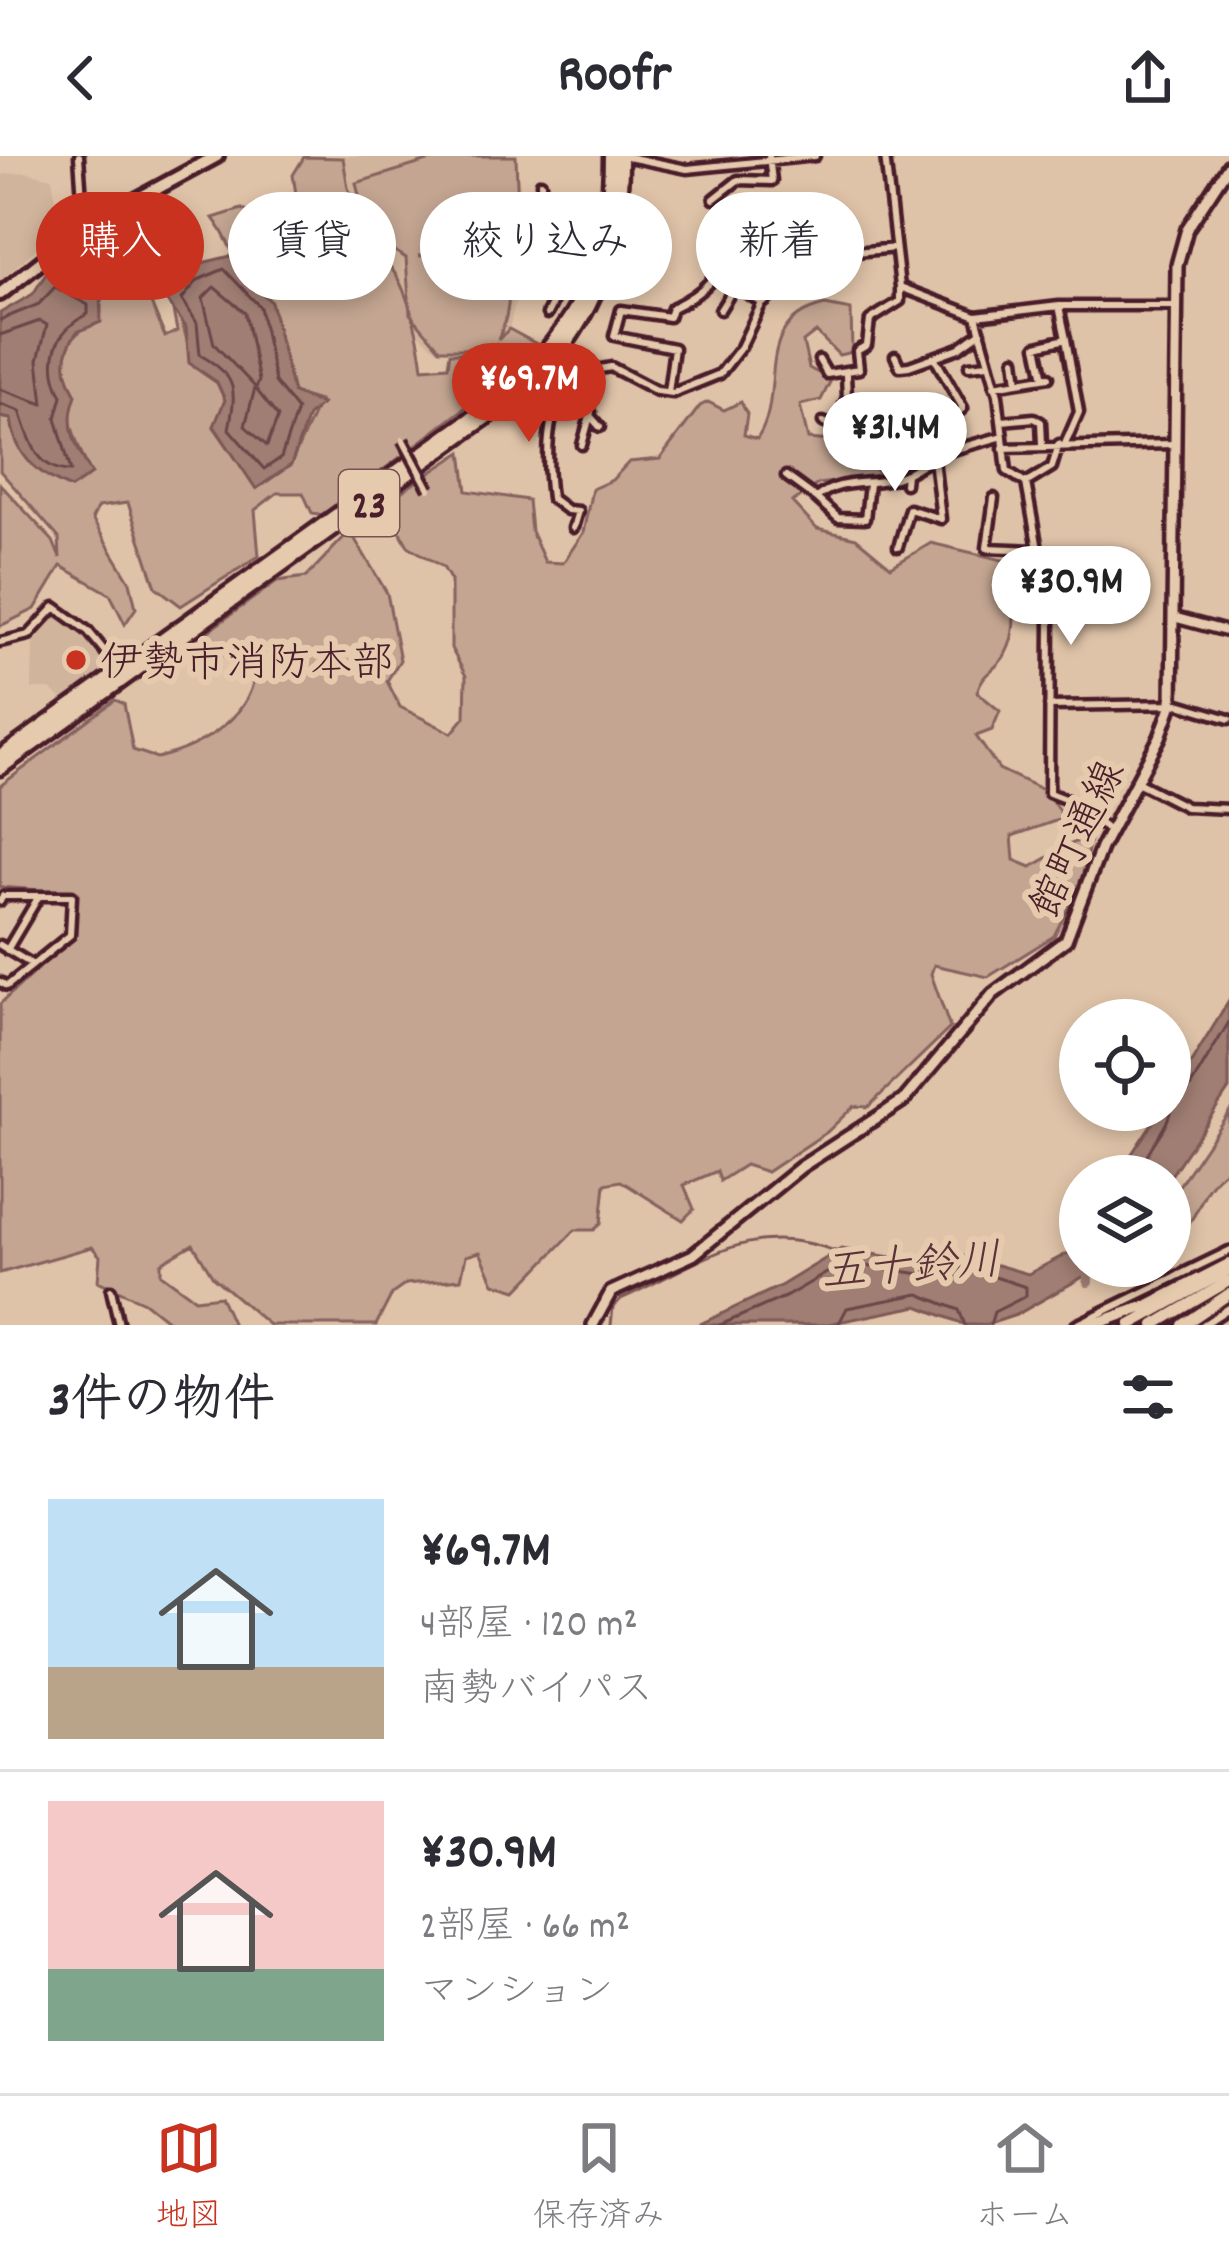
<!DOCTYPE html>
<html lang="ja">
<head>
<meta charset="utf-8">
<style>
  body { margin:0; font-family:Dekko,"Klee One",sans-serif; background:#f7f7f7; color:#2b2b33; height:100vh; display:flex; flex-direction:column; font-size:45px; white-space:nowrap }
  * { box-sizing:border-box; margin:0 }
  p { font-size:39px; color:#7c7c81 }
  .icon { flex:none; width:66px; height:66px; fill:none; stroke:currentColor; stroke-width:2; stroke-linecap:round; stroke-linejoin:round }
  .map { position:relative; height:1169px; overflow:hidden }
  .drawer { display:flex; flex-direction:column; background:#fff; flex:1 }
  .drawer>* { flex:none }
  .hud { position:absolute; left:36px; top:36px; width:1158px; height:108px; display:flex; gap:24px }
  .controls { position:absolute; left:1059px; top:843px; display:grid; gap:24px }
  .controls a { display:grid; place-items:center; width:132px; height:132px; border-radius:50%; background:#fff; box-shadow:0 6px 18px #0003; font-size:60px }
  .price { position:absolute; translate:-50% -102px; padding:0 27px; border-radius:42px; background:#fff; color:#222; font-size:39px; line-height:78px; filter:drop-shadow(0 3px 6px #0008) }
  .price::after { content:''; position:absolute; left:50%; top:72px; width:36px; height:27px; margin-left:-18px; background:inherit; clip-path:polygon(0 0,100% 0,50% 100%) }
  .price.on { background:#c8321e; color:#fff }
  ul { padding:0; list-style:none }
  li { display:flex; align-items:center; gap:36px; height:300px; padding:0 48px }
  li+li { border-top:3px solid #e1e1e2 }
  li span { display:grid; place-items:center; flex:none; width:336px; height:240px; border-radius:0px; color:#555 }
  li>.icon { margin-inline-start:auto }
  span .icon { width:144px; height:144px; fill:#fffc; stroke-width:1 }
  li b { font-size:51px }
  h2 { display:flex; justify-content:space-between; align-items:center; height:144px; padding:0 48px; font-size:51px }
  .chip { padding:0 42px; border-radius:54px; background:#fff; box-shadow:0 6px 18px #0003; font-size:42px; line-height:108px }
  .chip.on { background:#c8321e; color:#fff }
  header { display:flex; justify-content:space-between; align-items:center; height:156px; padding:0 48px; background:#fff; font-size:54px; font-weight:700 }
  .dock { display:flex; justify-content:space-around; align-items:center; height:168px; border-top:3px solid #e1e1e2; background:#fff; font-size:33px; color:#7c7c81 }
  .dock a { display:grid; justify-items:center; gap:6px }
  .dock .on { color:#c8321e }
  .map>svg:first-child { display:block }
  .built { fill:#d1b49c }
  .green { fill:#c3a591; stroke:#86625e; stroke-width:3; fill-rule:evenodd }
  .water { fill:#a07e73; stroke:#7e5856; stroke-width:3 }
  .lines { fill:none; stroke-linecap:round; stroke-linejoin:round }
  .shore { stroke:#6c4548; stroke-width:3 }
  .stream { stroke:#7e5856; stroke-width:3 }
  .river { stroke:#a07e73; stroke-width:10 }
  .minor-casing { stroke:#4a1f2b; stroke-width:15 }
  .tertiary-casing { stroke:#4a1f2b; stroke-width:16 }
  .secondary-casing { stroke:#4a1f2b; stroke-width:18 }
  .primary-casing { stroke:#4a1f2b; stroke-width:20 }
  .trunk-casing { stroke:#4a1f2b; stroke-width:21 }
  .minor { stroke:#e5caad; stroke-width:6 }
  .tertiary { stroke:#e5caad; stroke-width:8 }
  .secondary { stroke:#e5caad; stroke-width:9 }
  .primary { stroke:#e5caad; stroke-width:10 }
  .trunk { stroke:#e5caad; stroke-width:12 }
  .minor-bridge-casing { stroke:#4a1f2b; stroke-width:15; stroke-linecap:butt }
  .minor-bridge { stroke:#e5caad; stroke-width:6 }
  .poi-dot { fill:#c8321e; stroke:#e5caad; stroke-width:4.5 }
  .labels { text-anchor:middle; stroke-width:12; stroke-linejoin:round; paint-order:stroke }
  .shield { fill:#e5caad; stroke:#785252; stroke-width:3 }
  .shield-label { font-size:39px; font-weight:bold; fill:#4a1f2b }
  .poi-label { font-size:42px; fill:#4a1f2b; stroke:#e5caad; text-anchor:start }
  .street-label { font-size:42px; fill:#4a1f2b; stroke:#e5caad }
  .water-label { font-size:45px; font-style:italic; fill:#5b3239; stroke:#e5caad }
</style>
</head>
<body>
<header><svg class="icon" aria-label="back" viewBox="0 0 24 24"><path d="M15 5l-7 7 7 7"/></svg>Roofr<svg class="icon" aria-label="share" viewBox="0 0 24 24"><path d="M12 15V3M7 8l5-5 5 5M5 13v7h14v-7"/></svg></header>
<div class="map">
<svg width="1229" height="1169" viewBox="0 0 1229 1169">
  <rect width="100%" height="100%" fill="#dfc3a8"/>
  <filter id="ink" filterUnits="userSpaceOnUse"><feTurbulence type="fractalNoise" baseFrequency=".00833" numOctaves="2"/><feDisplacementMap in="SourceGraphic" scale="24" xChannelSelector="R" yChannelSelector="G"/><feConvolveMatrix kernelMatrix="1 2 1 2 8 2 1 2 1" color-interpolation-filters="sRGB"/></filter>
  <g filter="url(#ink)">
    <path class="built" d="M517,0L527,120L512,124L515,147L509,173L485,196L437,194L420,179L399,123L378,98L348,32L343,0Z
      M26,16L52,22L57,48L45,54L57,74L0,125V19Z
      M58,455L88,478L110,507L108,516L67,547L50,533H32L33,482Z"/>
    <path class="green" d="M444,0H516L518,56L496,84L419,100L495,91C515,116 511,156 498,184L509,173L544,192L324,359L312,357L303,337H277L255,354L259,400L181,450L156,431L128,347L98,351L92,363L130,426L136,452L125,468L110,438L61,410L35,453L0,470V328L53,385L60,402L59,382L0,315V261L11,263C14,300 40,317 71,332L91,318C74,285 54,228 68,190C74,176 91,169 101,157L102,114L108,106L141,123L165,181L177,175L173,155L180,158L194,211L217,227L225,244L214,271L257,332L291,308L319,245L293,237L271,146L254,129L253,116L241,114C231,95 227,80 213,62L242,53L331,106L343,98L299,57L293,19L304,1L343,2L348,32L366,69L356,27ZM371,81L406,102L410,158L440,193H484L497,187L485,197H450L448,210L423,212C420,186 410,143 397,121C389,107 377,96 371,81Z
      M825,149L851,154L852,196L839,199L816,176L803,186L809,212L831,224L821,244L800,249L808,283L866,288L879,320L818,328L792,346L817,373L856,382L891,411L931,387L1007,405C1012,433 1021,472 1005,499C996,515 982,516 977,536L1000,555L992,574L976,580L999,613L1045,635L1064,662L1012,680L1014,704L1031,711L1075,686L1090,684L1081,726L1054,780L988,821L934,809L931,818L950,872L868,951L854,950L827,976L767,1016L745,1009L720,1025L717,1015L684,1029L694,1053L683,1064L621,1025L605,1028L601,1068L594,1074H575L517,1134L494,1127L480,1096L466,1100L461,1123L406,1128L392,1138L376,1169H269L213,1121L193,1088L161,1107V1118L195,1143L220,1140L233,1169H173L144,1146L98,1125L100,1100L92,1091L0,1117V848L73,780L78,737L0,731V630L115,544L124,548L133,594L157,602C202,591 256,559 255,509L205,494L199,485L203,479L277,425L306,421L350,375L387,437L400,504L387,525L400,551L452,577L465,561L466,520L451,492V425L443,411L408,390L384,347L462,296L467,335L528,344L531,375L545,406L563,407L583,377L592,333L612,324L629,306L660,303L700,250L708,246L724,254L741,246L747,258L744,279L757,283C788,238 749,166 825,149Z
      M1229,956V1012C1191,1038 1208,1061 1170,1081V1043Z"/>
    <path class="water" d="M231,100L245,117L253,115L254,129L271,146L293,237L322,248L308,260L291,309L256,333L214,270L225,244L217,226L189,207L186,171L164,141L201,107Z
      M56,115L100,139L101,166L77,176C61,198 63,216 76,239C64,270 75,289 92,318L71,332C36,317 16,301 11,263L0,261V157L33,138L47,116Z
      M1229,845V933L1170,1021L1132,1020L1129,1002L1161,954H1170V941Z
      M1080,1091V1110H1102L1016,1159L986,1169H966L918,1150L823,1169H698L782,1129L841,1093L922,1106L966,1100L1028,1118Z"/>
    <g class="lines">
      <path class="shore" d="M224,113L260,151L275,226L297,254L281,302L264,313L229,273C236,236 239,220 200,199L197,167L182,143L198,124Z
        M214,131L245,157L259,225L256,232L214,188L203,142Z
        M0,164L39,148L55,131L88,149V158C53,175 45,207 62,240L56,262L71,315C35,314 30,283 20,255L0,248
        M0,179L40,165L47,169L38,204L43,248L0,233
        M255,232L278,261L267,290L245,270Z
        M1143,1020C1141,992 1170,976 1171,949L1185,940L1229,866
        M720,1169L787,1140L844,1107L921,1118L967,1112L1026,1131V1140L994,1156L990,1169
        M838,1169L847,1152L919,1138L959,1154L965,1169"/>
      <path class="stream" d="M611,1169L613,1151L621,1143C703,1107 747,1062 838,1096"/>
      <path class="river" d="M1087,1110L1088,1126"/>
      <g class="minor-casing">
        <path id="minor" d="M79,0L84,72
          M623,0L687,13L815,0
          M885,0L900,131L976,160L1059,150H1176
          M541,27L546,76L559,86L563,117L583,136
          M714,43L738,24L772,25L769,0
          M713,122L735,130L720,154
          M735,130L762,147
          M740,132L749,106
          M547,158L552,148L542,114L562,112
          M976,160L998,239L1007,315L1026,327L1050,459L1049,637L1075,647L1109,675
          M565,191L573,200C576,227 558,239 552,263C546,287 548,318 551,342L567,354L578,355L573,372
          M895,200L900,211L909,210L959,192L981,176
          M1015,203L1018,226
          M819,204L827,218L859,213L857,195L867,189L870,164L900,145V131
          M969,210L988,208
          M574,218L611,211L657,235L673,237L720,218L741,191L761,149L818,100L895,92
          M1044,222L1037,190L1066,183L1059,150
          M994,230L1049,221
          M568,235L600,271
          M668,236L674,192L614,180L621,154L669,161L672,152C699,139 725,121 722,87
          M847,241C884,258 928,285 963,252L934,201
          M919,254L929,295L942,297
          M1002,265L1034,262L1041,266L1042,288
          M823,266L835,271L847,241L846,219
          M1065,288L1079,256L1066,183
          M582,289L591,256
          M1003,292L1173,288
          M942,297L944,266
          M786,320L816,342C844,319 874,333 906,318
          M1026,327L1052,311L1059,288
          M905,328L906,318L942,297L1003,280
          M816,342L838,362L865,363L869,328
          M994,342L987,392L1035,394
          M898,391L909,353L941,363L934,303
          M0,486L29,479L55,451L88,475L120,514
          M1049,550L1179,548L1229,563
          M1137,626L1186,651L1229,653
          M0,745L3,740H72L70,779L7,830L0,826
          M0,789L33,809
          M7,794L39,740
          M111,1134L119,1169
          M1076,1169L1229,1095
          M1203,1169L1229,1152"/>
      </g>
      <g class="tertiary-casing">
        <path id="tertiary" d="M1173,461L1229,476"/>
      </g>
      <g class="secondary-casing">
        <path id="secondary" d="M593,1169L611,1136L693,1099L801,1011L904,944L993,838L1066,784L1101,692L1160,581L1172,548L1177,109L1187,73L1229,9"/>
      </g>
      <g class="primary-casing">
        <path id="primary" d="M0,138L84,72L217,0
          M1092,1169L1149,1149L1229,1108
          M1130,1169L1229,1114
          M1154,1169L1229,1125
          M1183,1169L1229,1138"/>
      </g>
      <g class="trunk-casing">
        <path id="trunk" d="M0,601L504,239C581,166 611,107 611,0
          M0,612L532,228C595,162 622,90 621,0"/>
      </g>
      <use href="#minor" class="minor"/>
      <use href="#tertiary" class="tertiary"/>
      <use href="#secondary" class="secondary"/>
      <use href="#primary" class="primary"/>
      <use href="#trunk" class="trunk"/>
      <g class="minor-bridge-casing">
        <path id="minor-bridge" d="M403,284L429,333"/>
      </g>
      <use href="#minor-bridge" class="minor-bridge"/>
    </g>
  </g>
  <circle class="poi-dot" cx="76" cy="504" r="12"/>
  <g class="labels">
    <rect class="shield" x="339" y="314" width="60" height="66" rx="9"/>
    <g class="shield-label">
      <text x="369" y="361">23</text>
    </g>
    <g class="poi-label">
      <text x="100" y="519">伊勢市消防本部</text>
    </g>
    <g class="street-label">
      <text transform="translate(1075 682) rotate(-65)" y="15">館町通線</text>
    </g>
    <g class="water-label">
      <text transform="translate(911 1107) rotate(-4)" y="16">五十鈴川</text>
    </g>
  </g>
</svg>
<div class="controls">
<a><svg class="icon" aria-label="locate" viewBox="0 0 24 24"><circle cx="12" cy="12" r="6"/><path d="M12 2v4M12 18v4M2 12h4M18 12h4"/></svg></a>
<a><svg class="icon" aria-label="layers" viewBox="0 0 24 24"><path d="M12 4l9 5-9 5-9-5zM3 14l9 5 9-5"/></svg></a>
</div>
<b class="price on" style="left:529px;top:289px">¥69.7M</b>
<b class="price" style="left:895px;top:338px">¥31.4M</b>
<b class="price" style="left:1071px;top:492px">¥30.9M</b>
<div class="hud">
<a class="chip on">購入</a>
<a class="chip">賃貸</a>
<a class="chip">絞り込み</a>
<a class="chip">新着</a>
</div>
</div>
<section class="drawer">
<h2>3件の物件<svg class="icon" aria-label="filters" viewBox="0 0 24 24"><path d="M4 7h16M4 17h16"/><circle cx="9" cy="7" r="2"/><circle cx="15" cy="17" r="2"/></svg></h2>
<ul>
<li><span style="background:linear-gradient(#bfe0f5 70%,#b9a48a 0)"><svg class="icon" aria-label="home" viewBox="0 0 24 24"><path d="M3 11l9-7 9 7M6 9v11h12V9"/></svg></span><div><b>¥69.7M</b><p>4部屋 · 120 m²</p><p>南勢バイパス</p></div></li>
<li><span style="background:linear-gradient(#f6c9c9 70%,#7fa58c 0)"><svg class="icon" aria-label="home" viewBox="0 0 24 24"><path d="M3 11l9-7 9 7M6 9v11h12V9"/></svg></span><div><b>¥30.9M</b><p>2部屋 · 66 m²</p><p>マンション</p></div></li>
</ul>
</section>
<nav class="dock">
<a class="on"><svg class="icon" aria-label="map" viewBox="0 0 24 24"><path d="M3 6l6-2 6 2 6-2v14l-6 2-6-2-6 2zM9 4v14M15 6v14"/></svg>地図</a>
<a><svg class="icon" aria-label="saved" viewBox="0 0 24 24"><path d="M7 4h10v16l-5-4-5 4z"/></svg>保存済み</a>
<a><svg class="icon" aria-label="home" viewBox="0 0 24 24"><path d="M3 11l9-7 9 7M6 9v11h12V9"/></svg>ホーム</a>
</nav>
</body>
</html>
